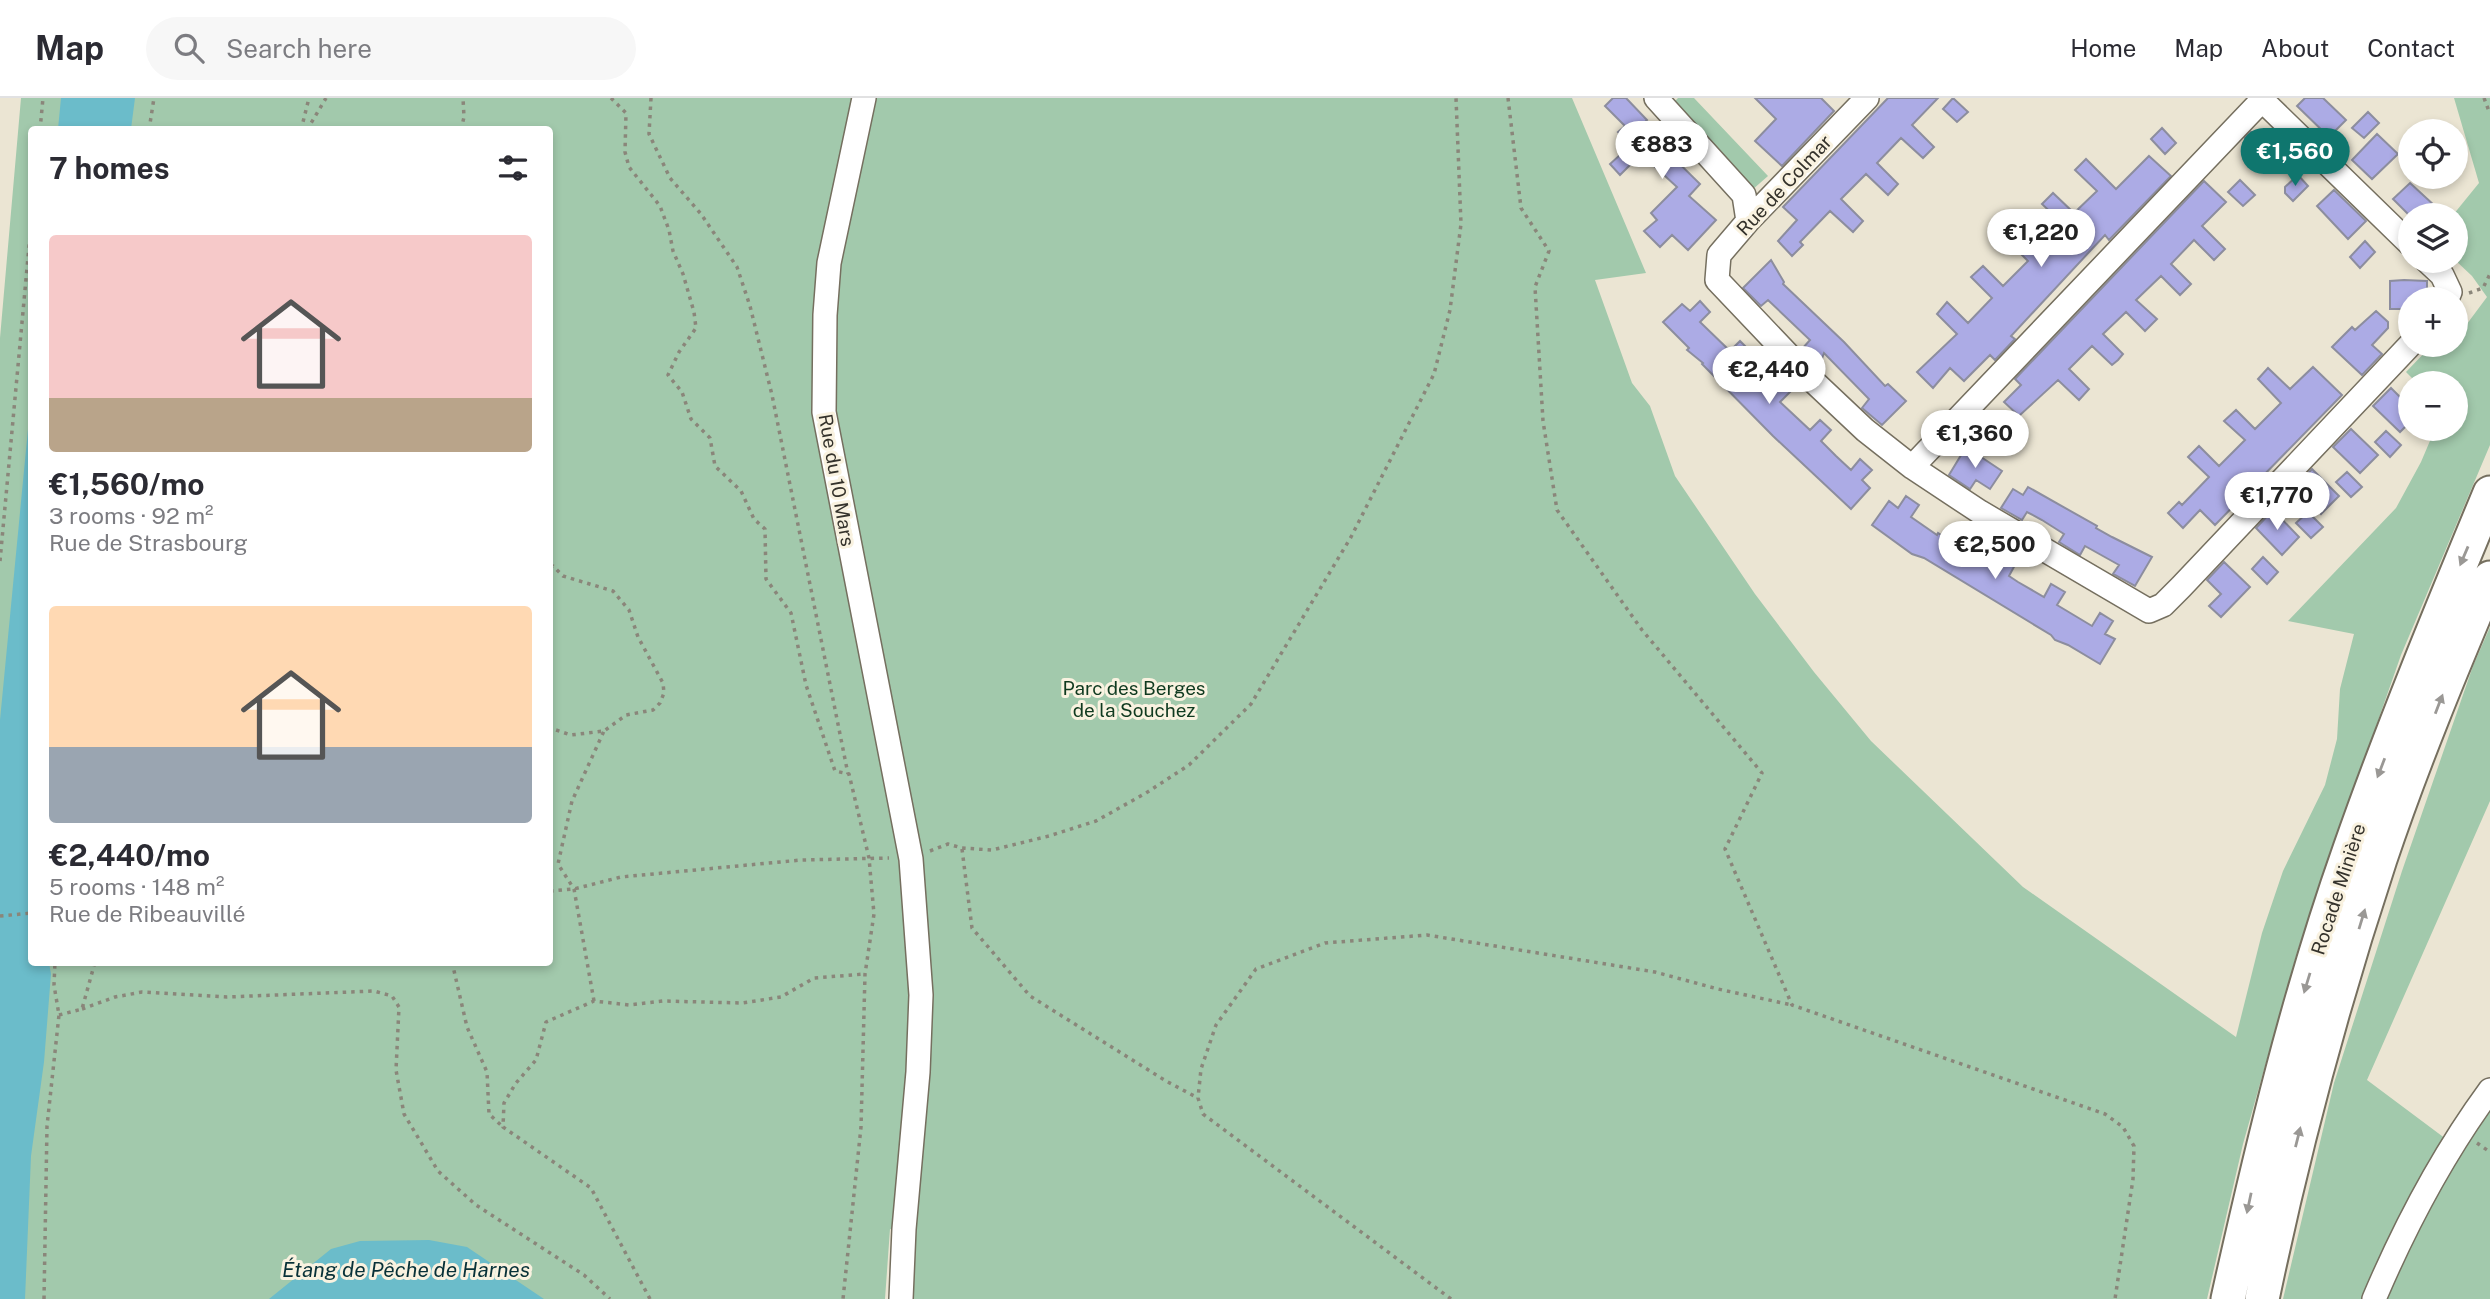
<!DOCTYPE html>
<html lang="en">
<head>
<meta charset="utf-8">
<style>
  body { margin:0; font-family:"Public Sans",sans-serif; background:#f7f7f7; color:#2b2b33; height:100vh; display:flex; flex-direction:column; font-size:26px; white-space:nowrap }
  * { box-sizing:border-box; margin:0 }
  p { font-size:23px; color:#7c7c81 }
  .icon { flex:none; width:38px; height:38px; fill:none; stroke:currentColor; stroke-width:2; stroke-linecap:round; stroke-linejoin:round }
  .map { position:relative; flex:1; overflow:hidden }
  .panel { position:absolute; left:28px; top:28px; width:525px; height:840px; display:flex; flex-direction:column; background:#fff; border-radius:7px; box-shadow:0 4px 10px #0003 }
  .panel>* { flex:none }
  .buttons { position:absolute; left:2398px; top:21px; display:grid; gap:14px }
  .buttons a { display:grid; place-items:center; width:70px; height:70px; border-radius:50%; background:#fff; box-shadow:0 4px 10px #0003; font-size:35px }
  .price { position:absolute; translate:-50% -60px; padding:0 16px; border-radius:24px; background:#fff; color:#222; font-size:23px; line-height:46px; filter:drop-shadow(0 2px 4px #0008) }
  .price::after { content:''; position:absolute; left:50%; top:42px; width:21px; height:16px; margin-left:-10px; background:inherit; clip-path:polygon(0 0,100% 0,50% 100%) }
  .price.current { background:#0f766e; color:#fff }
  ul { padding:0; list-style:none }
  li { display:grid; align-content:center; gap:14px; height:371px; padding:0 21px }
  li span { display:grid; place-items:center; height:217px; border-radius:7px; color:#555 }
  li>.icon { margin-inline-start:auto }
  span .icon { width:126px; height:126px; fill:#fffc; stroke-width:1 }
  li b { font-size:30px }
  h2 { display:flex; justify-content:space-between; align-items:center; height:84px; padding:0 21px; font-size:30px }
  header { display:flex; align-items:center; gap:42px; box-sizing:border-box; height:98px; padding:0 35px; background:#fff; border-bottom:2px solid #e1e1e2 }
  header strong { font-size:33px }
  nav { display:flex; gap:38px; margin-inline-start:auto; font-size:24px }
  .search { width:490px; height:63px; background:#f7f7f7; display:flex; align-items:center; gap:18px; box-sizing:border-box; padding:0 24px; border-radius:38px; color:#7c7c81; font-size:26px }
  .map>svg:first-child { display:block }
  .green { fill:#a2c9ac; fill-rule:evenodd }
  .water { fill:#6bbcca }
  .building { fill:#acabe5; stroke:#8c8d9e; stroke-width:2 }
  .lines { fill:none; stroke-linecap:round; stroke-linejoin:round }
  .minor-casing { stroke:#756f5f; stroke-width:26 }
  .highway-casing { stroke:#756f5f; stroke-width:37 }
  .path { stroke:#8a867a; stroke-width:3.5; stroke-dasharray:3.5 5; stroke-linecap:butt }
  .minor { stroke:#fff; stroke-width:23 }
  .highway { stroke:#fff; stroke-width:33 }
  .oneway { fill:#9a9895 }
  .labels { text-anchor:middle; stroke-width:6; stroke-linejoin:round; paint-order:stroke }
  .street-label { font-size:19px; fill:#34322b; stroke:#f9f2e0 }
  .park-label { font-size:19px; fill:#0f3a1f; stroke:#f9f2e0 }
  .water-label { font-size:21px; font-style:italic; fill:#083138; stroke:#f9f2e0 }
</style>
</head>
<body>
<header>
<strong>Map</strong>
<div class="search"><svg class="icon" aria-label="search" viewBox="0 0 24 24"><circle cx="10" cy="10" r="6"/><path d="M15 15l6 6"/></svg>Search here</div>
<nav><a>Home</a><a>Map</a><a>About</a><a>Contact</a></nav>
</header>
<div class="map">
<svg width="2490" height="1201" viewBox="0 0 2490 1201">
  <rect width="100%" height="100%" fill="#ebe5d3"/>
  <path class="green" d="M21,0H1572L1646,175L1595,182L1632,285L1650,308L1675,378L1755,496L1814,574L1871,643L2023,789L2236,939L2262,835L2283,773L2325,687L2337,641L2340,591L2354,536L2288,523L2396,410L2421,364L2435,331H2455V285H2427L2432,277L2424,285H2417L2406,274L2432,247H2455V242L2487,199L2472,178L2455,162V117H2453L2479,85L2454,0H2490V347L2401,557L2298,851L2243,1046L2207,1201H907L910,1141L890,1131L885,1201H0V240ZM32,32H550V864H32Z
    M1678,0H1694L1768,78L1752,92L1671,7Z
    M2490,529V703L2367,982L2446,1041L2364,1201H2283L2334,985L2402,773L2473,568Z
    M2490,1006V1201H2382L2415,1129Z"/>
  <path class="water" d="M61,0H135L131,31H58Z
    M31,300L32,864L49,865L51,876L44,964L31,1058L25,1201H0V622Z
    M429,1142L467,1149L544,1201H269L331,1151L360,1143Z"/>
  <path class="building" d="M1613,0H1626L1647,22L1641,28L1700,86L1689,98L1716,122L1688,152L1672,137L1660,149L1644,133L1657,122L1651,115L1677,89L1641,56L1620,77L1610,66L1631,47L1618,34L1625,28L1605,8Z
    M1755,0H1821L1834,13L1782,68L1755,43L1776,21Z
    M1888,0H1938L1912,27L1934,49L1923,60L1901,40L1877,65L1898,86L1888,97L1866,76L1841,101L1863,123L1853,134L1830,113L1800,144L1803,147L1792,158L1778,143L1797,122L1783,109Z
    M1953,0L1968,14L1957,24L1943,11Z
    M2305,0H2323L2346,22L2329,39L2297,8Z
    M2368,14L2379,25L2364,40L2352,30Z
    M2162,30L2176,45L2165,56L2151,41Z
    M2274,33V61L2246,57L2245,40L2251,34Z
    M2377,36L2398,56L2372,81L2352,62Z
    M2149,58L2171,78L2109,142L2105,137L2011,238L2015,241L1995,262L1990,257L1964,283L1950,270L1933,290L1917,274L1957,236L1937,216L1947,204L1968,225L1992,200L1971,179L1983,168L2003,188L2028,163L2007,142L2018,131L2039,151L2063,126L2042,106L2053,95L2074,115L2097,93L2075,72L2086,61L2116,91Z
    M2298,77L2308,88L2293,103L2285,95V89Z
    M2240,82L2255,97L2243,108L2228,94Z
    M2204,83L2226,104L2202,128L2225,151L2214,162L2194,142L2171,166L2191,186L2180,197L2161,178L2136,202L2157,221L2145,233L2126,214L2103,236L2123,256L2118,262L2112,267L2092,248L2069,271L2089,291L2079,302L2058,282L2019,318L2004,304L2021,287L2015,281Z
    M2410,85L2436,109L2427,117H2409L2393,101Z
    M2334,92L2366,123L2348,141L2317,108Z
    M2365,143L2375,154L2360,170L2350,159Z
    M1771,162L1784,184L1783,186L1844,244L1885,288L1888,286L1906,303L1882,327L1862,310L1869,301L1824,255L1819,269L1802,251L1810,242L1768,202L1761,208L1743,190Z
    M2404,182L2427,183V201H2410V211H2390V183Z
    M1700,203L1710,214L1700,224L1730,253L1740,243L1750,253L1740,264L1770,293L1780,282L1791,293L1780,304L1810,332L1820,322L1831,332L1821,343L1836,358L1851,372L1860,361L1872,372L1862,382L1870,390L1851,411L1773,338L1702,266L1703,265L1687,252L1689,250L1663,224L1682,206L1690,213Z
    M2376,213L2388,224V230L2372,247L2382,256L2362,277L2332,249L2352,229L2355,232Z
    M2313,269L2342,297L2215,427L2200,412L2183,430L2168,415L2179,404L2182,407L2209,379L2188,359L2199,348L2219,368L2245,342L2224,323L2236,312L2255,331L2281,305L2258,281L2268,270L2290,291Z
    M2391,290L2410,309V324L2400,334L2373,308Z
    M2351,331L2378,357L2360,375L2333,349Z
    M2386,333L2401,347L2390,359L2375,344Z
    M1966,349L2002,373L1990,391L1976,382L1970,391L1949,377Z
    M2312,371L2339,398L2321,416L2295,389Z
    M2347,374L2362,389L2351,399L2336,384Z
    M2028,389L2097,428L2096,430L2112,439L2152,459L2135,488L2113,476L2119,467L2085,448L2080,457L2059,444L2064,436L2042,422L2027,414L2022,422L2001,410L2013,391L2023,397Z
    M1906,398L1919,407L1911,419L1937,437L1938,435L1947,441L1955,428L1968,436L1960,448L1982,462L1996,470L2003,457L2016,465L2009,478L2018,484L2044,499L2051,486L2065,494L2057,507L2092,528L2100,515L2113,523L2105,536L2115,541L2100,566L2068,547L2055,542L2051,537L1924,460L1912,456L1872,427L1889,403L1898,410Z
    M2273,412L2299,439L2282,457L2256,430Z
    M2308,414L2323,429L2311,440L2296,425Z
    M2263,459L2278,474L2267,486L2252,471Z
    M2224,464L2250,489L2221,519L2209,508L2221,496L2207,482Z"/>
  <g class="lines">
    <g class="minor-casing">
      <path id="minor" d="M864,0L829,165L825,217L824,314L911,761L921,897L918,974L904,1131L901,1201
        M1656,0L1744,97L1748,123
        M1867,0L1748,123L1719,157L1717,182L1813,283L1865,332L1912,369L1980,414L2149,513L2163,507L2181,489L2410,247
        M2260,0L2410,146
        M2427,163L2442,177L2450,194L2447,201
        M1912,369L2264,0
        M2374,1201C2405,1128 2443,1056 2490,992"/>
    </g>
    <g class="highway-casing">
      <path id="highway" d="M2228,1201C2262,1049 2298,898 2350,751C2392,631 2441,513 2490,395
        M2262,1201C2293,1052 2332,906 2380,761C2412,666 2451,572 2490,480"/>
    </g>
    <path class="path" d="M611,0L626,15L625,54L629,69L660,108L669,132L673,153L683,176L694,214L696,230L679,254L668,277L682,294L691,321L710,340L715,368L741,393L754,421L765,431L766,481L791,515L806,587L835,673L849,676L869,760L874,816L865,876L861,1029L843,1201
      M651,0L649,36L670,80L701,116L737,169L750,208L772,297L848,676
      M1508,0L1521,110L1549,153L1535,189L1543,323L1557,412L1642,532L1762,675L1725,751L1792,907L2105,1016L2123,1029L2134,1048L2133,1081L2115,1201
      M2484,0L2490,16
      M40,32L43,0
      M149,32L154,0
      M301,32L309,0
      M307,32L326,0
      M461,32L464,19L463,0
      M2469,195L2483,190L2490,176
      M0,463L32,116
      M550,469L553,468L563,478L613,493L629,512L638,539L663,585L664,595L660,605L653,612L626,617L604,633L571,637L550,630
      M962,751L972,830L1030,898L1166,983L1198,1000
      M930,753L948,746L962,750L992,752L1049,738L1096,723L1146,695L1189,667L1251,606L1351,439L1434,276L1450,212L1461,126L1456,0
      M550,793L574,791L621,779L801,762L889,760
      M0,818L32,815
      M452,864L467,929L487,974L489,1016L503,1029
      M594,903L574,791L558,766L572,703L604,633
      M82,911L115,899L142,894L227,899L374,893L392,898L399,909L396,972L404,1016L438,1073L476,1107L584,1177L610,1201
      M59,917L82,911L95,864
      M2477,1045L2490,1054
      M44,1201L47,1028L59,917L54,887L55,864
      M650,1201L591,1090L503,1029L504,1005L516,985L536,962L546,924L594,903L629,907L663,903L742,905L781,899L814,880L865,876
      M1451,1201L1203,1016L1198,1000L1201,971L1216,927L1256,871L1325,845L1427,837L1655,874L1718,891L1792,907"/>
    <use href="#minor" class="minor"/>
    <use href="#highway" class="highway"/>
  </g>
  <defs><path id="oneway-solid" d="M-6-.8H1V-3.2L6.5 0L1 3.2V.8H-6Z" transform="scale(1.75)"/></defs>
  <g class="oneway">
    <use href="#oneway-solid" transform="translate(2464 458) rotate(113)"/>
    <use href="#oneway-solid" transform="translate(2439 606) rotate(-69)"/>
    <use href="#oneway-solid" transform="translate(2381 670) rotate(111)"/>
    <use href="#oneway-solid" transform="translate(2362 821) rotate(-73)"/>
    <use href="#oneway-solid" transform="translate(2307 885) rotate(107)"/>
    <use href="#oneway-solid" transform="translate(2298 1039) rotate(-76)"/>
    <use href="#oneway-solid" transform="translate(2249 1105) rotate(102)"/>
  </g>
  <g class="labels">
    <g class="street-label">
      <text transform="translate(1784 87) rotate(-47)" y="7">Rue de Colmar</text>
      <text transform="translate(837 382) rotate(80)" y="7">Rue du 10 Mars</text>
      <text transform="translate(2338 791) rotate(-72)" y="7">Rocade Minière</text>
    </g>
    <g class="park-label">
      <text x="1134" y="597">Parc des Berges<tspan x="1134" dy="22">de la Souchez</tspan></text>
    </g>
    <g class="water-label">
      <text x="406" y="1179">Étang de Pêche de Harnes</text>
    </g>
  </g>
</svg>
<div class="buttons">
<a><svg class="icon" aria-label="locate" viewBox="0 0 24 24"><circle cx="12" cy="12" r="6"/><path d="M12 2v4M12 18v4M2 12h4M18 12h4"/></svg></a>
<a><svg class="icon" aria-label="layers" viewBox="0 0 24 24"><path d="M12 4l9 5-9 5-9-5zM3 14l9 5 9-5"/></svg></a>
<a>+</a>
<a>−</a>
</div>
<b class="price" style="left:1662px;top:83px">€883</b>
<b class="price current" style="left:2295px;top:90px">€1,560</b>
<b class="price" style="left:2041px;top:171px">€1,220</b>
<b class="price" style="left:1769px;top:308px">€2,440</b>
<b class="price" style="left:1975px;top:372px">€1,360</b>
<b class="price" style="left:2277px;top:434px">€1,770</b>
<b class="price" style="left:1995px;top:483px">€2,500</b>
<section class="panel">
<h2>7 homes<svg class="icon" aria-label="filters" viewBox="0 0 24 24"><path d="M4 7h16M4 17h16"/><circle cx="9" cy="7" r="2"/><circle cx="15" cy="17" r="2"/></svg></h2>
<ul>
<li><span style="background:linear-gradient(#f6c9c9 75%,#b9a48a 0)"><svg class="icon" aria-label="home" viewBox="0 0 24 24"><path d="M3 11l9-7 9 7M6 9v11h12V9"/></svg></span><div><b>€1,560/mo</b><p>3 rooms · 92 m²</p><p>Rue de Strasbourg</p></div></li>
<li><span style="background:linear-gradient(#ffd9b3 65%,#9aa5b1 0)"><svg class="icon" aria-label="home" viewBox="0 0 24 24"><path d="M3 11l9-7 9 7M6 9v11h12V9"/></svg></span><div><b>€2,440/mo</b><p>5 rooms · 148 m²</p><p>Rue de Ribeauvillé</p></div></li>
</ul>
</section>
</div>
</body>
</html>
